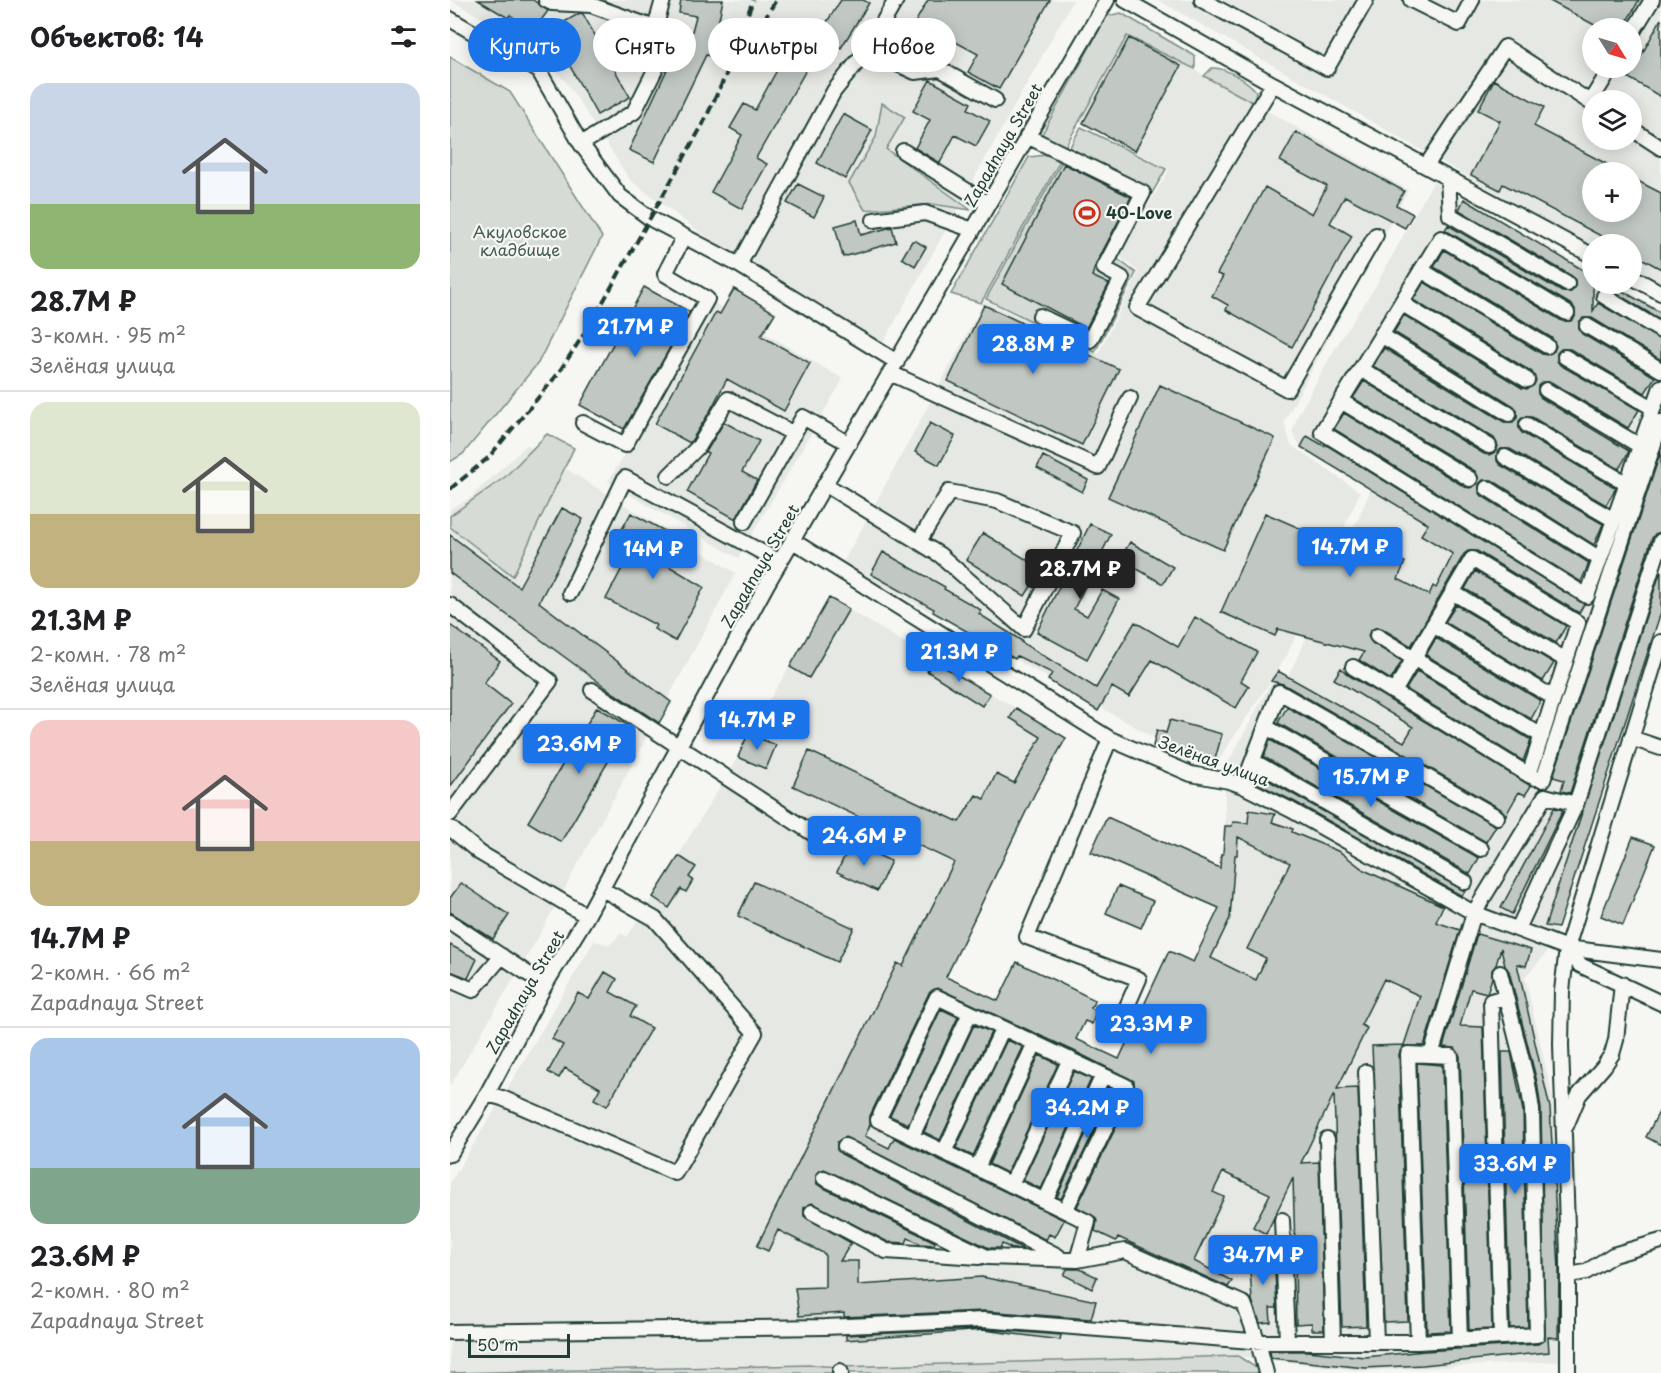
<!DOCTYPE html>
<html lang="ru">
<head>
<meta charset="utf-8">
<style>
  body { margin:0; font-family:"Playpen Sans",sans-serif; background:#f6f6f6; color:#202124; height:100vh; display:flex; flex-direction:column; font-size:22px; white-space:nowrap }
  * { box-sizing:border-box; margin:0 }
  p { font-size:20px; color:#757577 }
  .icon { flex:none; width:33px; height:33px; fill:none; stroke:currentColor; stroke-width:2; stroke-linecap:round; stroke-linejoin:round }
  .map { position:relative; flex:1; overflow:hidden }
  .panel { display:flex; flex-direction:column; background:#fff; width:450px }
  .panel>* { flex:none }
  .top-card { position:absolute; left:18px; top:18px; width:570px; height:54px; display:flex; gap:12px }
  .needle { width:39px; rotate:127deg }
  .tools { position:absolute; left:1132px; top:18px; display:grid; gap:12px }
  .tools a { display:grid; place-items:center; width:60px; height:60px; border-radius:50%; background:#fff; box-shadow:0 3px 15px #0003; font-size:30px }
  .scale { position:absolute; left:18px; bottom:15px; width:102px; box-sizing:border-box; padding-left:6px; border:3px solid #1f3d34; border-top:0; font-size:16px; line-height:21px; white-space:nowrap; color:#1f3d34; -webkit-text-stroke:4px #f6f6f2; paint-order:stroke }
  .price { position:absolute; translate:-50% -51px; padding:0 14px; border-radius:6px; background:#1a73e8; color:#fff; font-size:20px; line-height:39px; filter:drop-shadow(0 2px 3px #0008) }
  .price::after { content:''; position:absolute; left:50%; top:36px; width:18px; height:14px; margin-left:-9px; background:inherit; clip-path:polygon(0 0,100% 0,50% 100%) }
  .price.on { background:#222; color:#fff }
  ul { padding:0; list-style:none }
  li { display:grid; align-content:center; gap:12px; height:318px; padding:0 30px }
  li+li { border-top:2px solid #e0e0e0 }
  li span { display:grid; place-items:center; height:186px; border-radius:18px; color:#555 }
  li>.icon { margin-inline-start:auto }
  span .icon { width:108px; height:108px; fill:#fffc; stroke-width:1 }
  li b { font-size:26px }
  h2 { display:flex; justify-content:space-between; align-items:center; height:72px; padding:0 30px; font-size:26px }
  .chip { padding:0 21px; border-radius:27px; background:#fff; box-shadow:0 3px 15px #0003; font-size:21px; line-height:54px }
  .chip.on { background:#1a73e8; color:#fff }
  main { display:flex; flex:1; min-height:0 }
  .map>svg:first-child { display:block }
  .built { fill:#e6e8e4; fill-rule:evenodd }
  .green { fill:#d6dbd6; stroke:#7a8c85; stroke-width:1.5 }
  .building { fill:#c1c8c3; stroke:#1f3d34; stroke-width:1.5; fill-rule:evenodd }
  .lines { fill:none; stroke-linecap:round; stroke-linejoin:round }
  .minor-casing { stroke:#1f3d34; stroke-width:18 }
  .minor { stroke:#f6f6f2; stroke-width:14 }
  .rail { stroke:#1f3d34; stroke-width:4; stroke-dasharray:9 4.5; stroke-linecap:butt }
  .labels { text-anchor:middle; stroke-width:4.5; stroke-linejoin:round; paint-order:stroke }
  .street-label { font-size:16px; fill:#1f3d34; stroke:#f6f6f2 }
  .poi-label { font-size:16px; font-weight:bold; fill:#1f3d34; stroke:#f6f6f2; text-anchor:start }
  .park-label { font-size:16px; fill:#445d54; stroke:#f6f6f2 }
</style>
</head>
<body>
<main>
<section class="panel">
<h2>Объектов: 14<svg class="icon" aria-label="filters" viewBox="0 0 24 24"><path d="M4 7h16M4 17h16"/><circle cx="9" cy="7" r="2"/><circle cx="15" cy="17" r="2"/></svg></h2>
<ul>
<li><span style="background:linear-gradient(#c9d6e8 65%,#8fb573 0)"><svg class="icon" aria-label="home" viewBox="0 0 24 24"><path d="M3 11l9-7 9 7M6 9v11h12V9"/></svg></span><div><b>28.7M ₽</b><p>3-комн. · 95 m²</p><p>Зелёная улица</p></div></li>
<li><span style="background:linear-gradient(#dfe7d0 60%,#c2b280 0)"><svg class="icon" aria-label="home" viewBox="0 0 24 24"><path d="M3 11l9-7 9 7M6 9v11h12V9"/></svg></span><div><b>21.3M ₽</b><p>2-комн. · 78 m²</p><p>Зелёная улица</p></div></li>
<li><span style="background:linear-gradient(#f6c9c9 65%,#c2b280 0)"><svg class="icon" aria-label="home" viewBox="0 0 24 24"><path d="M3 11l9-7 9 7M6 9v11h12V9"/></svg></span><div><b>14.7M ₽</b><p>2-комн. · 66 m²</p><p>Zapadnaya Street</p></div></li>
<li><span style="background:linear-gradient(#a9c7e8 70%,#7fa58c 0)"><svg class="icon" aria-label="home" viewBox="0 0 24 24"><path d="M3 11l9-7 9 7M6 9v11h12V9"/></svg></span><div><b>23.6M ₽</b><p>2-комн. · 80 m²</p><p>Zapadnaya Street</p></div></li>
</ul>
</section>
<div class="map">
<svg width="1211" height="1373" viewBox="0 0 1211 1373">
  <rect width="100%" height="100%" fill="#f6f6f2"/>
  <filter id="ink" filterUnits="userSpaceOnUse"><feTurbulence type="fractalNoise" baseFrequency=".0167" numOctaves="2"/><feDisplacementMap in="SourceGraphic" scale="12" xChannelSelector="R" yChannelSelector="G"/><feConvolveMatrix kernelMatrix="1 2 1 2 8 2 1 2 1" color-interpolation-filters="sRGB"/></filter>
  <g filter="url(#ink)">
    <path class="built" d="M0,0H623L433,343L283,257L180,180L115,80L68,38Z
      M708,0H1211V287L1182,270V244H1143V248ZM1143,28H1182V68H1143ZM1143,100H1182V140H1143ZM1143,172H1182V212H1143Z
      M677,32L958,190L834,422L841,445L910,492L837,655L827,670L838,676L857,637L921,489L851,447L842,433L848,415L887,345L925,287L983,182L1143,273V284H1163L1211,310V612L1108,928L1094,956L1075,977L1106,1112L1113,1361L913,1371L788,1356L388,1367L361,1365L0,1372V1183L52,1098L144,941L160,945L171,933L177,937L203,897L288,757L298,734L334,676L379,598L616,738L585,793L496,977L543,1013L542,1016L684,1081L767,912L775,826V769L827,671L762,770L393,563L535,301L648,354L689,272L669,256L719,170L627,120Z
      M264,303L393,379L288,558L158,482Z
      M77,445L286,573L86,941L0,1086V509L20,498Z"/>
    <path class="green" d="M671,13L745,56V69L677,36L615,147L591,136L657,16Z
      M0,57L60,92L152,237L88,363L13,454L0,462Z
      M762,68C775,67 798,81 806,91L804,103L754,76Z
      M432,103L455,117L436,149L521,210L482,204L415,210L399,183L426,137Z
      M631,127L716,169L665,257L686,273L645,352L536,299Z
      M597,155L611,159L531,303L501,294L579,157Z
      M97,434L124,448L63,576L0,527V516L55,477Z
      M788,1356L814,1373H0L361,1365L388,1367Z"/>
    <path class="building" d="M28,0H83L98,11L83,31L60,15L58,18Z
      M231,0H273L268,24L272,25L264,57L256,55L204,162L179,150L223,57L234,62L246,16L229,13Z
      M391,0H413L419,3L391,48L369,34Z
      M478,0H600L549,89L518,72L528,54L502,40L493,55L458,35Z
      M1098,0H1189L1173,28H1150Z
      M130,13L133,14L180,97L147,115L100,30Z
      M1211,19V97L1179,78Z
      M679,38L731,66L685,151L633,123Z
      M342,43L364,56L306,158L317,164L292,209L261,192L292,135L280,128L294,104L305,110Z
      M480,80L521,103L518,109L540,121L526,146L505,135L490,163L465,148L480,120L463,111Z
      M1044,80L1094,107L1084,126L1172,172H1143V212H1182V178L1211,193V269L1182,253V244H1166L1053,184L1050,190L1021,175L1050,121L1028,110Z
      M393,114L422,130L395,179L367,163Z
      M846,132L954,191L946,205L963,214L955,228L895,196L880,223L902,236L842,347L776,310L778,305L762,296L773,276L767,274L815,187L862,214L877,186L830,161Z
      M614,164L681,197L646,264L642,276L659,284L636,328L552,284Z
      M348,184L374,197L364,217L337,203Z
      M1014,199L1143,276V311L1148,303L1211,340V360L1142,318H1133L1129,322V330L1132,334L1205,377L1195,393L1120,349H1111L1107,353V361L1110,365L1189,410L1178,428L1101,382H1092L1088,386V394L1091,398L1179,451L1169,469L1082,417H1073L1069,421V429L1072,433L1166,488L1156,505L1060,449H1051L1047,453V461L1050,465L1153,524L1144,545L1042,480H1033L1029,484V492L1032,496L1139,563L1131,582L884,429L894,413L1015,487L1020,488L1027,484L1029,479L1025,471L903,398L914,381L1034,454L1039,455L1046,451L1048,446L1044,438L923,366L934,348L1054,422H1063L1067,418V410L1064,406L944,332L954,315L1072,388L1077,389L1084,385L1086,380L1082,372L963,300L974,282L1092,354L1097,355L1104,351L1106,346L1102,338L984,267L994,250L1112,321H1121L1125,317V309L1122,305L995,230L998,225L1112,292H1121L1125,288V280L1122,276L1009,210Z
      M407,220L411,235L442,227L446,242L393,257L385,226Z
      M462,241H466L476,247L465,266L452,258Z
      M1160,284L1211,313V320L1157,288Z
      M194,287L240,312L174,429L130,405Z
      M284,289L325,313L311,336L360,363L334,411L277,379L259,413L240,443L205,424L266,312L270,314Z
      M534,305L669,369L632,445L498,381Z
      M710,385L825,438L773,550L658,497Z
      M274,422L309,441L292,472L307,480L286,519L237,492L258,453L256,452Z
      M480,423L505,436L489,465L465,452Z
      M857,436L874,446L875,444L1134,604L1129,613L1027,551H1018L1014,554L961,646L931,628L927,627L920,631L918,636L922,643L952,661L941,680L909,660L914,652L828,629L825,636L771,612L815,513L895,548L955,562L948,579L979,595L983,586L986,588L1003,554L971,535L978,524L851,447Z
      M1211,451V532L1205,534L1202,538L1120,793L1111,791L1114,780L1103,777Z
      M593,456L638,480L632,492L587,468Z
      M112,508L133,519L89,602L221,702L209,723L165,694L0,573V535L69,587Z
      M181,513L226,537L212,562L254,587L225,641L204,629L206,625L156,599L182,549L166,540Z
      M640,524L661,534L624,609L637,616L652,590L669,599L637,659L587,632Z
      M533,533L592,569L575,596L516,560Z
      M680,542L723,567L713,584L670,559Z
      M433,552L495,587L494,589L531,610L529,614L572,641L571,642L646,688L685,622L728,647L745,617L807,652L791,681L799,686L786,708L702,660L679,697L662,687L648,711L598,680L602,673L567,656L565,659L483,612L484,609L421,574Z
      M1211,570V612L1108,928L1095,926Z
      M1025,571L1116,626L1106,643L1015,589Z
      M379,598L399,609L359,678L340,667Z
      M1006,605L1104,663L1093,681L995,622Z
      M0,625L50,661L34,683L61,704L0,787Z
      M986,638L1091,701L1081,719L976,655Z
      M484,661L540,694L532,706L477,671Z
      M891,668L898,675L1081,786L1075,795L1069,792L1056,815L1051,809L833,684L821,681L828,671L954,742L963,727L884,679Z
      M967,671L1081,740L1073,761L956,689Z
      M147,707L179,726L111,842L78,822Z
      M837,707L1046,826L1036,842L828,723Z
      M566,708L616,738L585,793L496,977L548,1001L567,962L645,1000L641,1008L647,1011L642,1024L635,1021L626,1039L669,1059L719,951L743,962L769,908L641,852L657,817L770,868L771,854H773L775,826H782L783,822L798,823L799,810L825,814L822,822L843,829L842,832L890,852L914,870L993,906L986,922L1010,930L974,1046H954L949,1054L958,1321L934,1322L922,1046L954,1045L970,996L934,979L911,1025L917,1028L887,1089L908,1088L916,1326L892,1327L884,1094L851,1163L869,1162L874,1330H862V1323L846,1324L845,1253L853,1252L845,1248L843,1178L816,1234L803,1227L820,1194L773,1172L763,1192L774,1197L744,1261L782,1281L778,1287L668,1237L666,1241L645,1231L647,1221L645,1217L627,1207L684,1090V1081L624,1051L487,988L479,993L420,1116V1125L415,1136L439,1148L444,1138L614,1220L605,1237L599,1234L596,1240L395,1137L387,1142V1150L391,1154L573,1249H563L552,1244L550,1248H539L374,1169L366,1175V1183L370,1186L485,1242L484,1245L471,1244L458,1238L456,1243L438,1242L362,1203L354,1207V1216L401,1243L390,1261H408V1285L532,1277L646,1301L641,1319L533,1311L394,1317V1313L349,1316L345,1288L375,1287V1254L328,1230L318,1251L307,1246L447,963L453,966L504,862L343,786L359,751L509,822L526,795L534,799L546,774L564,783L591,737L560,718ZM788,837L840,863L797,949L816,958L806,980L761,958L780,918L785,855H787Z
      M720,720L772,734L764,763L703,746L707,730L716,733Z
      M298,734L326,745L316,769L288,757Z
      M820,740L1029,858L1020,874L814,757Z
      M807,774L1015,891L1012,896L845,802L804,782Z
      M1104,808L1113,810L1062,914L1051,908Z
      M1183,837L1205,845L1173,925L1151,916Z
      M401,843L441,861L427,891L387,872Z
      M229,856L246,867L239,877L243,880L236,892L231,889L219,908L203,897Z
      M304,882L404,928L387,962L288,916Z
      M11,883L59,915L43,939L0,912V898Z
      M668,886L703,901L691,928L656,913Z
      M1027,934L1081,950L1076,966L1067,964L1100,1108L1109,1270L1108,1338L1098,1337L1099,1352L973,1365L915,1368L821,1358L820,1351H857L915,1357L975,1351L1088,1344L1095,1339L1091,1109L1087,1082L1059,971L1055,966L1051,948L1046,965L1042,970V978L1037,993L1021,989L1010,1026L1033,1027L1042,1329L1019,1330L1010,1056L1005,1048L993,1047Z
      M0,945L27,959L18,978L0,971Z
      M155,972L167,979L160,992L186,1006L180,1016L201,1028L157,1106L144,1099L150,1088L115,1068L109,1078L98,1072L113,1045L102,1039L128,993L139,999Z
      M491,1009L508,1017L458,1124L440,1116Z
      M524,1025L541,1032L490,1140L474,1132Z
      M557,1040L573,1047L523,1156L506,1148Z
      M1052,1052H1061L1073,1111L1078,1327L1060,1328Z
      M589,1055L608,1064L557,1173L539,1164Z
      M967,1063L992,1065L1001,1331L977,1332Z
      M624,1071L641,1079L591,1189L573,1180Z
      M657,1087L664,1090L611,1199L607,1197Z
      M1211,1108V1145L1196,1137Z
      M824,1254L827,1308H820L821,1322L810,1323L802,1300L799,1256Z
      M617,1269H630L647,1277L642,1289L614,1275Z
      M533,1329L611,1335L610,1340L534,1330L396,1340V1335Z"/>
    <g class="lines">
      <g class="minor-casing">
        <path id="minor" d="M96,0L102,3L141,5L205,28
          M675,0L823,84L1143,256
          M752,0L877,68L916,0
          M961,0L1009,24L1022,0
          M0,19L89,71L131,144L170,196L201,219L289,265L447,362
          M1182,33L1202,0
          M417,50L446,0
          M823,84L687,308L837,389L926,235
          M1140,102L1161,68
          M1182,129L1211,148
          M577,136L693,193L654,268L672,278L640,340L590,316
          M131,144L184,112L211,58L205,28L213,0
          M453,151L538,204
          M976,166L1055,47L1143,104
          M998,178L1000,215L1117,284
          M424,220L475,213L523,230
          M289,265L384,91L417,50L465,72L490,69L545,100
          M971,270L1097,346
          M1182,277L1211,293
          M1154,296L1211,331
          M951,303L1077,380
          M1117,313L991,238L872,432L1137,596L1211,387
          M1137,326L1211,370
          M931,335L1059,414
          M1115,357L1203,408
          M911,369L1039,446
          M440,373L648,467L680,398
          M1096,390L1190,446
          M891,401L1020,479
          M133,423L175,445L257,299L215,274L234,236
          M1077,425L1177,484
          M1055,457L1164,520
          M219,476L249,446L278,399L344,434
          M376,485L490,555L574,629L623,533L547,501L499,492L469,541
          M1037,488L1150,559
          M294,522L353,417L399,444
          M343,541L660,739L741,774L779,781L793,786L841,810L1024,913L1117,948L1211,642
          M1002,592L1116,660
          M120,593L175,478L330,562
          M0,605L100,681L0,814
          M983,625L1104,698
          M927,636L1092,736
          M903,667L1079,775L1086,778
          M142,690L371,839
          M944,692L1022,559L1128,623L1079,775
          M816,727L1031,849
          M1181,738L1211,748
          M660,739L577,937L689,979L665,1034
          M803,761L1015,882
          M1093,780L1211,422
          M793,786L829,692L1047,817
          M1095,796L1126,804
          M0,828L30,853L137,916
          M0,922L95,985
          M1068,929L1126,804L1211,541
          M1117,948L1112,991L1111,1045L1118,1257V1373
          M1117,948L1130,965L1211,1003
          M1117,948L1211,960
          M0,980L23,990L52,956
          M981,1055L1024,913L1095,796
          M916,1072L926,1342
          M37,1094L52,1098L225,1173L305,1033L205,919L152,889
          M1116,1126L1129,1095L1154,1066L1162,1054L1166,1040L1172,984
          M462,1136L520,1013
          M877,1139L883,1342
          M395,1146L608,1256
          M494,1152L553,1028
          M0,1154L37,1094L95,985L137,916L317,584L657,0
          M527,1168L585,1043
          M374,1178L537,1257L627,1260L675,1251L794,1304L808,1342L816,1373
          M561,1185L620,1059
          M595,1201L653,1075
          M615,1211L676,1086L487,997L428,1120L638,1222L627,1260
          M362,1212L436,1251L529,1257
          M832,1220L837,1341
          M1119,1275L1136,1272L1163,1255L1211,1241
          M0,1332L375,1327L533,1320L814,1342H968L1087,1335L1082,1110L1078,1084L1050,973
          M1051,1337L1041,1001L1055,997
          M968,1342L958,1054L1001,1056L1010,1340
          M390,1371L391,1373"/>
      </g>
      <use href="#minor" class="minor"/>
      <path class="rail" d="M286,67L326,0
        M0,489L38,458L107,375L140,325L253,124L275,77L303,0"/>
    </g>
  </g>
  <defs>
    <g id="stadium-ring" transform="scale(1.35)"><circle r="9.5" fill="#f6f6f2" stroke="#c8321e" stroke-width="1.5"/><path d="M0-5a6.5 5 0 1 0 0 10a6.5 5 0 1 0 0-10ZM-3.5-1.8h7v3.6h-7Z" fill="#c8321e"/></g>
  </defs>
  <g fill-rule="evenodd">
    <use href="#stadium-ring" x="637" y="213"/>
  </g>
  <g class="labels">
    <g class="street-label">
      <text transform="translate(553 145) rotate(-60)" y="6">Zapadnaya Street</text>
      <text transform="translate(310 566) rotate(-60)" y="6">Zapadnaya Street</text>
      <text transform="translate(764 761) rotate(20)" y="6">Зелёная улица</text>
      <text transform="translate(75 992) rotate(-60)" y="6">Zapadnaya Street</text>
    </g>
    <g class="poi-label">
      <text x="656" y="219">40-Love</text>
    </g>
    <g class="park-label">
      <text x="70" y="238">Акуловское<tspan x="70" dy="18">кладбище</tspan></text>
    </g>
  </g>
</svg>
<div class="tools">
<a><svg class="needle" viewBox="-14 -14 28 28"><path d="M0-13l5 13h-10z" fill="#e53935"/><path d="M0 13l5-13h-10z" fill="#757577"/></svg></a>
<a><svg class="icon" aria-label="layers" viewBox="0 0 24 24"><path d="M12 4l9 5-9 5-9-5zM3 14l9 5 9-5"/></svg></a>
<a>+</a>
<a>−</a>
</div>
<div class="scale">50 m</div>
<b class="price" style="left:185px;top:358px">21.7M ₽</b>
<b class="price" style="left:583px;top:375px">28.8M ₽</b>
<b class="price" style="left:900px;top:578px">14.7M ₽</b>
<b class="price" style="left:203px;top:580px">14M ₽</b>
<b class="price on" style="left:630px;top:600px">28.7M ₽</b>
<b class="price" style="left:509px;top:683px">21.3M ₽</b>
<b class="price" style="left:307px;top:751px">14.7M ₽</b>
<b class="price" style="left:129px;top:775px">23.6M ₽</b>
<b class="price" style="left:921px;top:808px">15.7M ₽</b>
<b class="price" style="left:414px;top:867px">24.6M ₽</b>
<b class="price" style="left:701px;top:1055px">23.3M ₽</b>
<b class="price" style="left:637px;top:1139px">34.2M ₽</b>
<b class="price" style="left:1065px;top:1195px">33.6M ₽</b>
<b class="price" style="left:813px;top:1286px">34.7M ₽</b>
<div class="top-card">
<a class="chip on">Купить</a>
<a class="chip">Снять</a>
<a class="chip">Фильтры</a>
<a class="chip">Новое</a>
</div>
</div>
</main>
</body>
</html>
